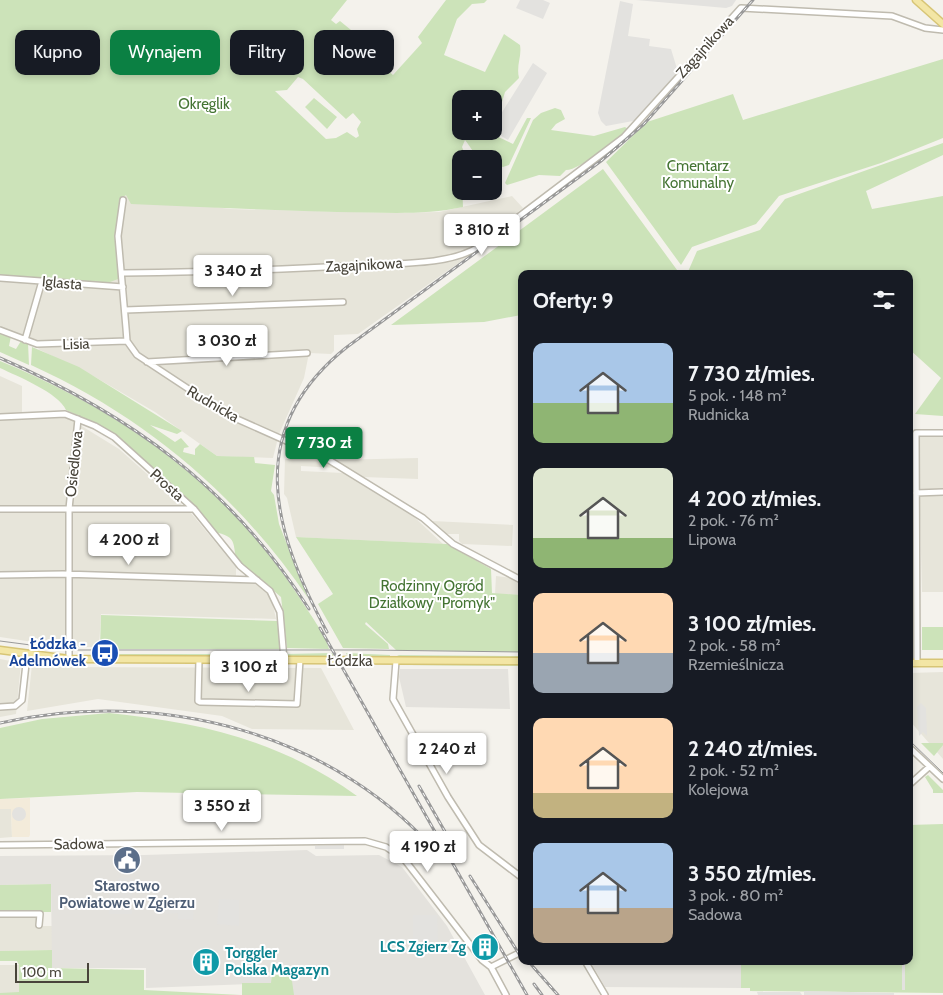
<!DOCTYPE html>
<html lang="pl">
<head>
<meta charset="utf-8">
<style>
  body { margin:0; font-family:Cabin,sans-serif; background:#242831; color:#f1f3f6; height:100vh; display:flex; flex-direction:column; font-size:19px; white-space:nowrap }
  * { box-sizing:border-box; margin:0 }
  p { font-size:16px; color:#9ea1a6 }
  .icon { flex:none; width:28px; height:28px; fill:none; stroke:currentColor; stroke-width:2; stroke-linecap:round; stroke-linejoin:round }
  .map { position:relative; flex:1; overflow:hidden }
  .panel { position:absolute; left:518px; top:270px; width:395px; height:695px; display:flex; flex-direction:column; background:#171b24; border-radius:10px; box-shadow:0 2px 8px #0003 }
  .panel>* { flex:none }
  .guide { position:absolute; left:15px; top:30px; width:428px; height:45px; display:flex; gap:10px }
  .tools { position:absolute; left:452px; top:90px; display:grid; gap:10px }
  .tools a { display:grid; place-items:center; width:50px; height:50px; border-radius:10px; background:#171b24; box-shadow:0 2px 8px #0003; font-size:25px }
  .scale { position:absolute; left:15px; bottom:12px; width:74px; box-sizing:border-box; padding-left:5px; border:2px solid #48443a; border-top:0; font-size:14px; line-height:18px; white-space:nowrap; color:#48443a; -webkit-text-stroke:4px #fff; paint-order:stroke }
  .price { position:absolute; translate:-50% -42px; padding:0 11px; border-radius:5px; background:#fff; color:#222; font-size:16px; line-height:32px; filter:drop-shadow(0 1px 2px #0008) }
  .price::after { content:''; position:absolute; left:50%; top:30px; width:15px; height:11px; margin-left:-8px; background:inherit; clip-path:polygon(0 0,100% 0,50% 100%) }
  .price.selected { background:#0b8043; color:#fff }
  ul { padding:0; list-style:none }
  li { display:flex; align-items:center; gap:15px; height:125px; padding:0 15px }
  li span { display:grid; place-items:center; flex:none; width:140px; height:100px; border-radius:10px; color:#555 }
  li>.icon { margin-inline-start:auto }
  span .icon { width:60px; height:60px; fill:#fffc; stroke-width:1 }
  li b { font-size:21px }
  h2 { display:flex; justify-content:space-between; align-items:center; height:60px; padding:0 15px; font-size:21px }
  .tag { padding:0 18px; border-radius:10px; background:#171b24; box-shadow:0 2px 8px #0003; font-size:18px; line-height:45px }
  .tag.selected { background:#0b8043; color:#fff }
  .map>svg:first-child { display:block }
  .residential { fill:#e7e5da }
  .commercial { fill:#f3ebda }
  .industrial { fill:#e4e2dd }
  .green { fill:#cce3b9; fill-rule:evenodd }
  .parking { fill:#e3e2df }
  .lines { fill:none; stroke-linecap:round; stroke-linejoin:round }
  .minor-casing { stroke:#bfbbaf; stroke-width:8 }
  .major-casing { stroke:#d7c576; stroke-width:9 }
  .minor { stroke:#fff; stroke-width:5 }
  .major { stroke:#f3e6a5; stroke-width:6 }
  .tram { stroke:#999; stroke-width:1 }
  .rail-casing { stroke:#999; stroke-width:3 }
  .rail { stroke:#fff; stroke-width:1; stroke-dasharray:4; stroke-linecap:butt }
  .labels { text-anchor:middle; stroke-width:4; stroke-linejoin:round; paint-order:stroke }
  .street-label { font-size:15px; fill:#48443a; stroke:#fff }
  .park-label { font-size:15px; fill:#447433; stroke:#fff }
  .transit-label { font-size:15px; font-weight:bold; fill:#164399; stroke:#fff; text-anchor:end }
  .service-label { font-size:15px; font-weight:bold; fill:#4e5e75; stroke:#fff }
  .culture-label { font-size:15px; font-weight:bold; fill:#0d838f; stroke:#fff; text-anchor:end }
</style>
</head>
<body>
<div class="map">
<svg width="943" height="995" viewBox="0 0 943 995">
  <rect width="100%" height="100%" fill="#f4f2ec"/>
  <path class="residential" d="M126,195L230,209L392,213L439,212L512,196L523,208L467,250V257L358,334L334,335V351L331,354L309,353L304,378L279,434L273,458L217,456L155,412L95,377L38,349L43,343L0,328V275L66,279L120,209L119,200Z
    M0,376L22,386V418L67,417L119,449L191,513L236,567V581H255L271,596L276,619L101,614L99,647H66L0,637Z
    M918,436L943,437V592H922Z
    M418,458V479L363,477L335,460Z
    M285,459H324L338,468L301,466V471L343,473L349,476L412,515L443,544L296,537L287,498L284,494Z
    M432,521L513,525L512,546L462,544L459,541V534H444Z
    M496,576L511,578L521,583V595L495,594Z
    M0,659L21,663L16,714L0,717Z
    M32,665L55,667L321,668L354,730L252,729L222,716L98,699L27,711Z
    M943,672V759L909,720V673Z
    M11,808L12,837L0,838V809Z
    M0,917L36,918V926H52V950L0,951Z
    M0,965H19V993H0Z"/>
  <path class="commercial" d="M30,798V835L29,837H12L11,809H0V799Z"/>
  <path class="industrial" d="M400,669H508L510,709L406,707L399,677Z
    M307,850L316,856L379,855L402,867L447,926L485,995H293L290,972L271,971L272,983L146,988V968H52L51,884L0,885V856L144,855Z
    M590,961H741V988L605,987Z"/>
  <path class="green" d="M0,0H347L331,20L336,24L340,21L362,39L361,48L393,75L422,43L418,37L446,0H487L484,3L472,4L457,19L444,55L485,72L504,34L520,45C522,57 516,65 519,78L505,92L502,102L494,103V99H461V131H491L492,134L513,144L527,118H531L509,165L503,167L494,164V159C475,159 475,153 465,140L462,147L467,159H461L463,207C422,216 379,212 337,212C269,210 200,207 131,204L126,195L119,200L118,279L105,284L66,279L0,275ZM298,77L303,79L346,119L353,113L361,122L357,129L359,136L356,138L347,132L336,138L326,139L275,91L287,90Z
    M943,59V138L881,163L779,196L756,224L692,247L681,265L606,162L647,122L733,94L743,120Z
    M314,98L337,117L327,129L305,107Z
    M555,108L561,110L565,119L556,124L551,130L594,136L625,127L628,129C616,139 581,170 566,170L560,176L539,175L507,185L505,183L533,120L541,113Z
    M943,143V155L866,191L872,209L943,196V416L915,414L941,378L909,349V274H687L697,251L760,230L785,199Z
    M603,169L680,274H521V315L484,322L391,325Z
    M0,333L11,336L9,346L16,349L21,341L28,343L29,365L0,352Z
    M32,347L79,367L182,431L177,434L150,425L175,442L181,438L189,447L184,448L183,452L195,455V449L200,444L217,456L254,457L255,463L275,465L271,491L274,495L279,524L308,598C237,494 145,417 31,365Z
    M0,361C121,411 227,485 299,597C307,610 326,635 329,649L287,648L281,597L236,559C233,540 235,537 215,532L117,437L102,426L66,410C59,393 17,376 0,368Z
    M296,537L447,544L491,569L492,593L521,595V652L396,650L366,622L365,624L388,644L389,649L343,648L318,604L333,594Z
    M101,615L277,621L281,649H106L100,647Z
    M909,626H913V650H909Z
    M922,627H943V650H922Z
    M332,653L334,656L289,657L286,654Z
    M346,653L390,655V656L348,657Z
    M114,654H281L277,656H114Z
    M397,655L521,656V658L401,657Z
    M402,664H521V666L400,665Z
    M109,713C203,723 279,740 357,796L137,792L0,799V728L42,719Z
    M921,743H943V745L934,756Z
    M928,775L943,790V793H933V790L925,777Z
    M943,824V993L750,991V988H741V961H909V825Z
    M51,884V912H0V885Z
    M52,950V968L144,970V990L241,995H0V993L19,992V965L17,961H0V951Z
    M272,973L291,974L294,995H242V983H271Z"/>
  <path class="parking" d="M520,0H543L550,3L543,19L516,8Z
    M636,0H736L732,6L726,8Z
    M620,1L633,4L628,36L650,39L649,46L671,49L678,72L645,112L633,121L606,126L601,121L598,113Z
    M533,63L547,73L508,140L493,131L494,125Z
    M921,703L926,708L927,736L923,732L919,736L917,707Z
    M12 814a7 7 0 1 1 14 0a7 7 0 1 1-14 0Z
    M344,845V849H315V846Z
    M119,878H132V914H109V882H116Z
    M219,899L239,900V926L217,924Z
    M165,903L194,904L193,920L178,919V913L165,914Z
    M413,915H437L438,941H413Z
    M902,961H905V990H902Z
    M269,966L270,982H243L244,967Z
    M804,991L894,993V995H804Z
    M757,992H800L802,995H758Z"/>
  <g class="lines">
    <g class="minor-casing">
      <path id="minor" d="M123,200L118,236L126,328L127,341L137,355L228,415L329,460L423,518L453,544L521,580
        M123,273C202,272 281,270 360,265C396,263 449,266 480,246L624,137L741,8L892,16L925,28L943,30
        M0,278L123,287
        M125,310L343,302
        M0,330L37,344L127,341
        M25,340L42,281
        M147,362L307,353
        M0,417L65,414L95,426L114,437L194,509L240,566L270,591L280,612L284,660
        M916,493L943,492
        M0,509H194
        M0,575L63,574L257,580
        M69,659V509L78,419
        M199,660L198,701L200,702L297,704L300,660
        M396,661L393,699L448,797L479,845L521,877
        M917,663L916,433H943
        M0,707L15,706L22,700L27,655
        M909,747L943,779
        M909,785L929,767
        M0,845L365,841L386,847L404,859L482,960L491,967L506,995
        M0,914H40L39,925
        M585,961L605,995
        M491,967L521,952"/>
    </g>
    <g class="major-casing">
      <path id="major" d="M916,0L943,24
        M0,650L69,659L521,661
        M909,663H943"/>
    </g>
    <use href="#minor" class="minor"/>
    <use href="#major" class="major"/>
    <path class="tram" d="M0,641L69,650H369L521,652
      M909,740L943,773"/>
    <g class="rail-casing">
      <path id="rail" d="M0,358C131,415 231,487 309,609
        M320,628L527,995
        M327,632C273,531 242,430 347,347L601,161L644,124L753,0
        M0,723C159,687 338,732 444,861
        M419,786L460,858
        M470,876L521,957
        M528,961L558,995
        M534,984L542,995"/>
    </g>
    <use href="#rail" class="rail"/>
  </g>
  <defs>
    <g id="bus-disc" transform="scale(1.4375)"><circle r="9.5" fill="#1a4fb4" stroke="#fff"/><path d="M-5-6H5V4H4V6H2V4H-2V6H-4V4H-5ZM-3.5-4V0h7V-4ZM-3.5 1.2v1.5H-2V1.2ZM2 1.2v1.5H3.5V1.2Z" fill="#fff"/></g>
    <g id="civic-disc" transform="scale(1.4375)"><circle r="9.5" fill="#5c6f8a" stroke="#fff"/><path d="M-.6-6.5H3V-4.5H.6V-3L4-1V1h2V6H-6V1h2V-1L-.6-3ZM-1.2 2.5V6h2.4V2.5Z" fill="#fff"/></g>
    <g id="building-disc" transform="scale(1.4375)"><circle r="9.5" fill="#0f9aa8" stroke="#fff"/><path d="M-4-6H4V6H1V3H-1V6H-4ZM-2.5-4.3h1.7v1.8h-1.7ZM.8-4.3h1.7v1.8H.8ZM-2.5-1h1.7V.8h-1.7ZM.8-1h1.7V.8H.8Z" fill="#fff"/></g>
  </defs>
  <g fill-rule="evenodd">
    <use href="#bus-disc" x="105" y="653"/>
    <use href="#civic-disc" x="127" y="860"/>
    <use href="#building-disc" x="485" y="947"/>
    <use href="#building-disc" x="206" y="962"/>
  </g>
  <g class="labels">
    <g class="street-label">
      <text transform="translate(705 47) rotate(-48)" y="5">Zagajnikowa</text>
      <text transform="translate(364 265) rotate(-3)" y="5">Zagajnikowa</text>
      <text transform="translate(62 283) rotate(5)" y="5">Iglasta</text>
      <text transform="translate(76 344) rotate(-2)" y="5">Lisia</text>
      <text transform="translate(213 404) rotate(30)" y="5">Rudnicka</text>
      <text transform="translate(74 464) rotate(-84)" y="5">Osiedlowa</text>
      <text transform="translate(167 485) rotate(42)" y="5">Prosta</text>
      <text x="350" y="666">Łódzka</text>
      <text transform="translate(79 844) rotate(-1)" y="5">Sadowa</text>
    </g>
    <g class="park-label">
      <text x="204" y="109">Okręglik</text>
      <text x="698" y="171">Cmentarz<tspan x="698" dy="17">Komunalny</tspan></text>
      <text x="432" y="591">Rodzinny Ogród<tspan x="432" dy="17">Działkowy "Promyk"</tspan></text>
    </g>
    <g class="transit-label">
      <text x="86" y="649">Łódzka -<tspan x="86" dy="17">Adelmówek</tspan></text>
    </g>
    <g class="service-label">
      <text x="127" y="891">Starostwo<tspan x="127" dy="17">Powiatowe w Zgierzu</tspan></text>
    </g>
    <g class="culture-label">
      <text x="466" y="952">LCS Zgierz Zg</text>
      <text x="225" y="958" text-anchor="start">Torggler<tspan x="225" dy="17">Polska Magazyn</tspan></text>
    </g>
  </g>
</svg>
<div class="tools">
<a>+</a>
<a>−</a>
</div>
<div class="scale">100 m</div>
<b class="price" style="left:482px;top:256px">3 810 zł</b>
<b class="price" style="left:233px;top:297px">3 340 zł</b>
<b class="price" style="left:227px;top:367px">3 030 zł</b>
<b class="price selected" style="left:324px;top:469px">7 730 zł</b>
<b class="price" style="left:129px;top:566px">4 200 zł</b>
<b class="price" style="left:249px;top:693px">3 100 zł</b>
<b class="price" style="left:447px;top:775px">2 240 zł</b>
<b class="price" style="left:222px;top:832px">3 550 zł</b>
<b class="price" style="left:428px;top:873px">4 190 zł</b>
<div class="guide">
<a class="tag">Kupno</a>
<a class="tag selected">Wynajem</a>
<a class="tag">Filtry</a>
<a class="tag">Nowe</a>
</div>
<section class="panel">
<h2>Oferty: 9<svg class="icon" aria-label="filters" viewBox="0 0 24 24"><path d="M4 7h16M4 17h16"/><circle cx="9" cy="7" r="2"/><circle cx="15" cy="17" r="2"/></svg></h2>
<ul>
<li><span style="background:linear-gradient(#a9c7e8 60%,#8fb573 0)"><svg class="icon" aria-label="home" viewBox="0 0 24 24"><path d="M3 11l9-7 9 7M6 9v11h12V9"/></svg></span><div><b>7 730 zł/mies.</b><p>5 pok. · 148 m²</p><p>Rudnicka</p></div></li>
<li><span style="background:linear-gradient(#dfe7d0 70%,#8fb573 0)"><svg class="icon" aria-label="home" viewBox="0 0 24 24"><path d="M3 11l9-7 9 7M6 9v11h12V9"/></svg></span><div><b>4 200 zł/mies.</b><p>2 pok. · 76 m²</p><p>Lipowa</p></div></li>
<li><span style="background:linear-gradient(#ffd9b3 60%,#9aa5b1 0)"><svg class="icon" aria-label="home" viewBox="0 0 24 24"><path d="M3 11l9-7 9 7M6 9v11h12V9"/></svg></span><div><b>3 100 zł/mies.</b><p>2 pok. · 58 m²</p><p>Rzemieślnicza</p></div></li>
<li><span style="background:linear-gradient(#ffd9b3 75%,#c2b280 0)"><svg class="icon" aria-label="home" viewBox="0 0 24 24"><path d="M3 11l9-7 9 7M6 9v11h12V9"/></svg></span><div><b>2 240 zł/mies.</b><p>2 pok. · 52 m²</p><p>Kolejowa</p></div></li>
<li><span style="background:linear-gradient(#a9c7e8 65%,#b9a48a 0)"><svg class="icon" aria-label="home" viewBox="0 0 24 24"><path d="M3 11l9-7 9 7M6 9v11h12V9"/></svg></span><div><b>3 550 zł/mies.</b><p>3 pok. · 80 m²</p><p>Sadowa</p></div></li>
</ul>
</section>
</div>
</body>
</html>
